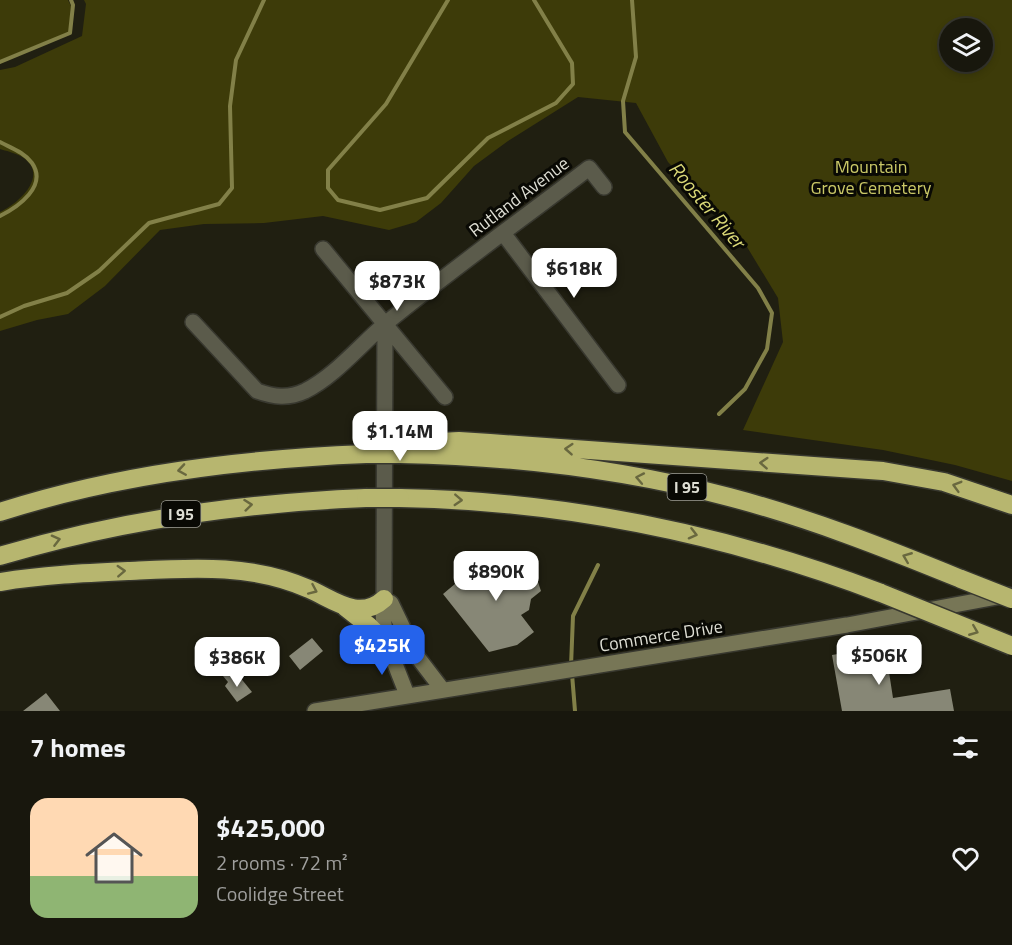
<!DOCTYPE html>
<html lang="en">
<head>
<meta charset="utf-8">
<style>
  body { margin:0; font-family:"Titillium Web",sans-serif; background:#25241b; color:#f1f3f6; height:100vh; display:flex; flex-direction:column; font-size:22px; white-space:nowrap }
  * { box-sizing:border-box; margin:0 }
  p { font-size:20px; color:#9f9f9d }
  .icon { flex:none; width:33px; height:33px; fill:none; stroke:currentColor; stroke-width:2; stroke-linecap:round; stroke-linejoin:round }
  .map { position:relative; height:711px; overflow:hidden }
  .side { display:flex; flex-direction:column; background:#18170d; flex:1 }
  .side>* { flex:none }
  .controls { position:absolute; left:939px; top:18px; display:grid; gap:12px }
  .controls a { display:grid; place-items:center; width:54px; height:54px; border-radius:50%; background:#18170d; box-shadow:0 3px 9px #0003,0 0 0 2px #36362e; font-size:30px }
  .price { position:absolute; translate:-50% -51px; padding:0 14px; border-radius:12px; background:#fff; color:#222; font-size:20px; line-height:39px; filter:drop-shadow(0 2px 3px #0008) }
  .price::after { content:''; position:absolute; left:50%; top:36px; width:18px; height:14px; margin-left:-9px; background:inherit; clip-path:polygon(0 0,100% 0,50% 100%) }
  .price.selected { background:#2563eb; color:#fff }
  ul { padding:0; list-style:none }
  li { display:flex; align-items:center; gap:18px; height:150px; padding:0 30px }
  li+li { border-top:2px solid #36362e }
  li span { display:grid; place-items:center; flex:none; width:168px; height:120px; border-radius:18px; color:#555 }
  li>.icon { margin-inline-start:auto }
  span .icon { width:72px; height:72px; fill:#fffc; stroke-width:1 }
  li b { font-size:26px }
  h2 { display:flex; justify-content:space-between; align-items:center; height:72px; padding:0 30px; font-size:26px }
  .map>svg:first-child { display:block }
  .green { fill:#3d3b09; fill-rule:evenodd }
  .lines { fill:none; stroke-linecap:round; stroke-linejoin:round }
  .stream { stroke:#828048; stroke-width:4 }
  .building { fill:#878776 }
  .street-casing { stroke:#38382f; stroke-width:18 }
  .secondary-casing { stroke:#38382f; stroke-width:18 }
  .highway-casing { stroke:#38382f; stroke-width:21 }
  .street { stroke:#5b5b4b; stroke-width:15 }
  .secondary { stroke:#777656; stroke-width:15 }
  .highway { stroke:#b7b66f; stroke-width:18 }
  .highway-bridge-casing { stroke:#38382f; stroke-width:21; stroke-linecap:butt }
  .highway-bridge { stroke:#b7b66f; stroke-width:18 }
  .oneway { stroke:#69683f }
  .labels { text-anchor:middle; stroke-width:6; stroke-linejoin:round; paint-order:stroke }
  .shield { fill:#090904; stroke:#9e9e96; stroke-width:1.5 }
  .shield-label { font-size:16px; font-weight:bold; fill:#deded4 }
  .park-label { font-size:18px; fill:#cac867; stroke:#090904 }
  .street-label { font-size:18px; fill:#deded4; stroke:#090904 }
  .water-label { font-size:20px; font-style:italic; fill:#d9d776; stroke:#090904 }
</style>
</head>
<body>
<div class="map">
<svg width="1012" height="711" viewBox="0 0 1012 711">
  <rect width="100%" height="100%" fill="#201f11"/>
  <path class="green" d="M0,0H68L71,6L69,32L0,60Z
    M84,0H1012V481L955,465L883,450L743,430L783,342L778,298L741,237L668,162L636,103L578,97L508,141L474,166L441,203L416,222L389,230L323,216L264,223L204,224L160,230L105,286L68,314L37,320L0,331V212C14,206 43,183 30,164C24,155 10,152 0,149V70L15,67L82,36L86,4ZM950,28H982V62H950Z"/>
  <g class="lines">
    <path class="stream" d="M448,0L386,104L328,170V188L338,200L380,210L427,198L488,138L556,103L573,84L572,63L534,0
      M632,0L636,57L623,101L625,132L758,288L772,313L767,349L745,389L719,414
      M0,62L70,33L73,5L71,0
      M0,142C11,148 24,152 32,163C48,186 18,207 0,216
      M0,317L24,306L67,293L99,271L149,223L219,204L232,188L230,106L236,60L264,0
      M571,666L573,616L598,565
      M572,674L575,711"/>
  </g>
  <path class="building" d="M507,552L524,573L534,570L541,591L531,599L529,610L521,615L534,632L517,645L489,652L443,594L480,563L486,569Z
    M312,638L323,651L300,670L289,656Z
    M885,646L893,698L950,689L954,711H842L832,655Z
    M223,676H239L252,692L237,702L225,686L228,682Z
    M46,693L60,711H23Z"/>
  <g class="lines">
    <g class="street-casing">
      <path id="street" d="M503,233L618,385
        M323,249L445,397
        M193,322L257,391C274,397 288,399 305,391C335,376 359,346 385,324C451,270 521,220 589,168L604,187
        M384,599L385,324"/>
    </g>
    <g class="secondary-casing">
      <path id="secondary" d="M407,695C396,665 379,632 384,599L391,603L416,655L442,689
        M315,711L847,625L1008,595"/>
    </g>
    <g class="highway-casing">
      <path id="highway" d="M400,444L459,441L490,443L883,471L944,482L1012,505
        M400,454C511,456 622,469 729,497C809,518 885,548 961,579
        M400,498C566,501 726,534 881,593
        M0,512C118,474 242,459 366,454
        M0,556C120,520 242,503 366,498
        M0,582C42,575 85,573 128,571C189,568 251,563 309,589C333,599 359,622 384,599
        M345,607L369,626L388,645"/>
    </g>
    <use href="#street" class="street"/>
    <use href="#secondary" class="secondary"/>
    <use href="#highway" class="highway"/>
    <g class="highway-bridge-casing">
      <path id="highway-bridge" d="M366,454H400
        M366,498H400
        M961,579L1012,599
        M881,593L1012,646"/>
    </g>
    <use href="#highway-bridge" class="highway-bridge"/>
  </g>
  <defs><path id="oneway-chevron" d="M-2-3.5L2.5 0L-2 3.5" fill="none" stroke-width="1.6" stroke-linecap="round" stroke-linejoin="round" transform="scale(1.5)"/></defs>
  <g class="oneway">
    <use href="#oneway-chevron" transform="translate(569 449) rotate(-176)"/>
    <use href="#oneway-chevron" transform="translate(764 463) rotate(-176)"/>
    <use href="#oneway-chevron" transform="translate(182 470) rotate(171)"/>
    <use href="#oneway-chevron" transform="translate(640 478) rotate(-169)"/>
    <use href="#oneway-chevron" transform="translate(957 486) rotate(-164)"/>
    <use href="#oneway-chevron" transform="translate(458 500) rotate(3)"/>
    <use href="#oneway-chevron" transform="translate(248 505) rotate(-6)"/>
    <use href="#oneway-chevron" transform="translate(693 534) rotate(14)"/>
    <use href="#oneway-chevron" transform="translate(56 540) rotate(-14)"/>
    <use href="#oneway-chevron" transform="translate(907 557) rotate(-158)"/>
    <use href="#oneway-chevron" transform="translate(121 571) rotate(-3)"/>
    <use href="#oneway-chevron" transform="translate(313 590) rotate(24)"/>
    <use href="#oneway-chevron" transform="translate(974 631) rotate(22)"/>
  </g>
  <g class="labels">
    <g class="shield">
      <rect x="667.5" y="474" width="39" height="26" rx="4.5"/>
      <rect x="161.5" y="501" width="39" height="26" rx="4.5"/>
    </g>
    <g class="shield-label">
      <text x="687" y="493">I 95</text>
      <text x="181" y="520">I 95</text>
    </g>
    <g class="park-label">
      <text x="871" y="173">Mountain<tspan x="871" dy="21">Grove Cemetery</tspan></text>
    </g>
    <g class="street-label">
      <text transform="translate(519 197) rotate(-37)" y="6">Rutland Avenue</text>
      <text transform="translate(661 636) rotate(-9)" y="6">Commerce Drive</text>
    </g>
    <g class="water-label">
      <text transform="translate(707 205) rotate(50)" y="7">Rooster River</text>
    </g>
  </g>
</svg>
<div class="controls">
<a><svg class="icon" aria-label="layers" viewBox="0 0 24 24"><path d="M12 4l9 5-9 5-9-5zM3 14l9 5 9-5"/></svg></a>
</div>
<b class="price" style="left:574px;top:299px">$618K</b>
<b class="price" style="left:397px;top:312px">$873K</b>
<b class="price" style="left:400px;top:462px">$1.14M</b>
<b class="price" style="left:496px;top:602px">$890K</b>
<b class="price selected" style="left:382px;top:676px">$425K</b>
<b class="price" style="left:879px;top:686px">$506K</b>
<b class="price" style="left:237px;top:688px">$386K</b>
</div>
<section class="side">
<h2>7 homes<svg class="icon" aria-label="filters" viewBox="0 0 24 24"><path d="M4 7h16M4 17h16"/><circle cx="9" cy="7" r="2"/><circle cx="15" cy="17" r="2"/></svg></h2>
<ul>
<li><span style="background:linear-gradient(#ffd9b3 65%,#8fb573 0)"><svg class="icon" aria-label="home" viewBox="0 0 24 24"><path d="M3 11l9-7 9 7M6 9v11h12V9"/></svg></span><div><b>$425,000</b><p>2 rooms · 72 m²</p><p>Coolidge Street</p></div><svg class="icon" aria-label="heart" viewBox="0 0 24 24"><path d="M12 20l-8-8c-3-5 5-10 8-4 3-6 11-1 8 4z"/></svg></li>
</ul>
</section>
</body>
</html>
